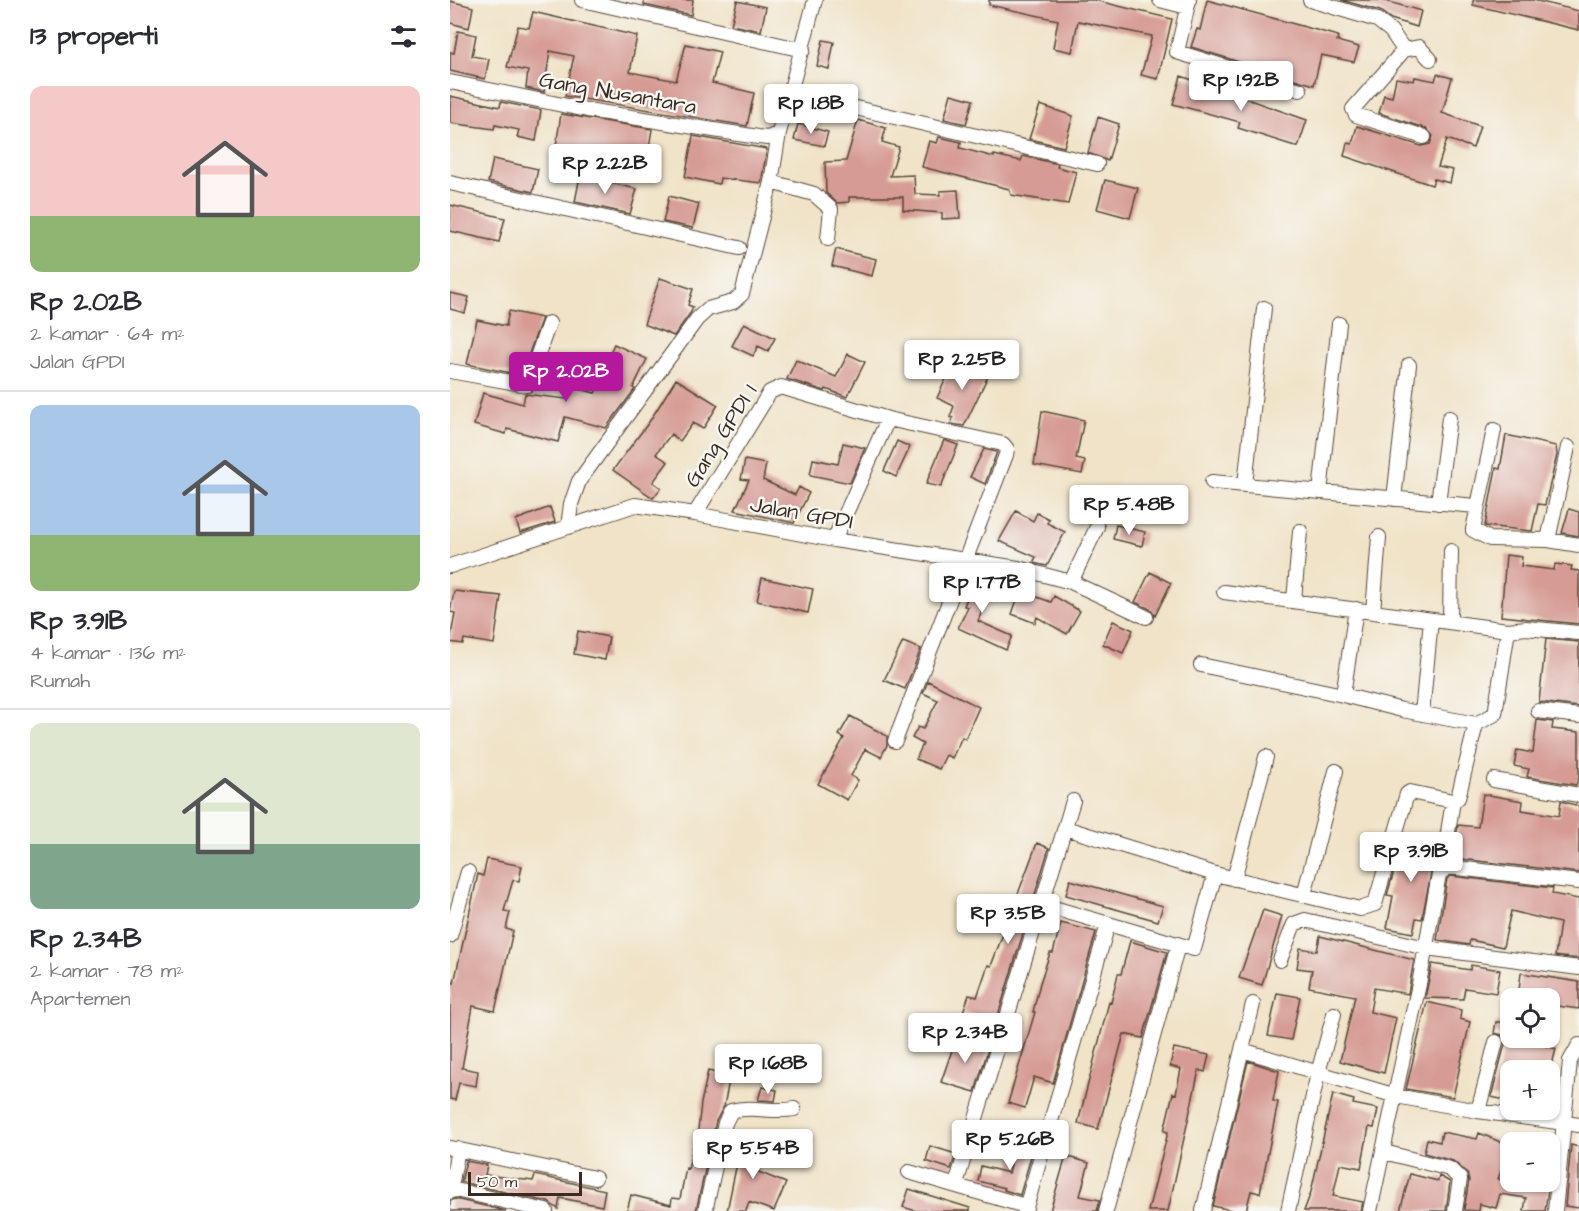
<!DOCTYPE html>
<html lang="id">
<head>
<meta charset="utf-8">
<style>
  body { margin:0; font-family:"Architects Daughter",sans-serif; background:#f2f2f3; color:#2b2b33; height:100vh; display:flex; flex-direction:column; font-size:22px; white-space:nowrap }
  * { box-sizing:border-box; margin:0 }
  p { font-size:20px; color:#7c7c81 }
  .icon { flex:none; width:33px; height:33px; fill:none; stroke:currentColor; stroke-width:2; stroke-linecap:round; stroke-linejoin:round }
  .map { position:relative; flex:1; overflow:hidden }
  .panel { display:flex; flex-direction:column; background:#fff; width:450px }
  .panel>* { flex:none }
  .controls { position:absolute; left:1050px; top:988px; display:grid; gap:12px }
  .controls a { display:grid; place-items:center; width:60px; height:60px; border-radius:12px; background:#fff; box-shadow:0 2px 4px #0004; font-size:30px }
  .scale { position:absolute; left:18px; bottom:15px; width:114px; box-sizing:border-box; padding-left:6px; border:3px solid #3b2a1e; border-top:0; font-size:16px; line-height:21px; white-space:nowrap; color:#3b2a1e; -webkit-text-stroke:4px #f6f6f2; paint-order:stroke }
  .price { position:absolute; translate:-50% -51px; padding:0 14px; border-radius:6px; background:#fff; color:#222; font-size:20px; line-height:39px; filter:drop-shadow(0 2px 3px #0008) }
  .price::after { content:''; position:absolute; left:50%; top:36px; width:18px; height:14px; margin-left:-9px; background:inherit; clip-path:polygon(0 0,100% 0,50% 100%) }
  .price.active { background:#b5179e; color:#fff }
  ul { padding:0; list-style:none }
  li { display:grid; align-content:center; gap:12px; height:318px; padding:0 30px }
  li+li { border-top:2px solid #e1e1e2 }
  li span { display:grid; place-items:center; height:186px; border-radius:12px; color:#555 }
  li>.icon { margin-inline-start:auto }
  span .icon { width:108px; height:108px; fill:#fffc; stroke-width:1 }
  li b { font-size:26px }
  h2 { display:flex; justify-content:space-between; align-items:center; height:72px; padding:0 30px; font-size:26px }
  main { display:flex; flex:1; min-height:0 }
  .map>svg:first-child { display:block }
  .building { fill:#d69b94 }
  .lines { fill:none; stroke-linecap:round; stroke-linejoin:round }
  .minor-casing { stroke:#564637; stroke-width:16 }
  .minor { stroke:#fff; stroke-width:14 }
  .labels { text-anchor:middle; stroke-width:5; stroke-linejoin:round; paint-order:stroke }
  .street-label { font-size:22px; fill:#3b2a1e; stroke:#f6f6f2 }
</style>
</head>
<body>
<main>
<section class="panel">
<h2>13 properti<svg class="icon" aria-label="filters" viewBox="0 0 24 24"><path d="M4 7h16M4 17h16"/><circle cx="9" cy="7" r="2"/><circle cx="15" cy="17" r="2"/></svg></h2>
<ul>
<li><span style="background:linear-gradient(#f6c9c9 70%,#8fb573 0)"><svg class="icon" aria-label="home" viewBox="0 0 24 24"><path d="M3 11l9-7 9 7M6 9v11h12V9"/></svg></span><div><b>Rp 2.02B</b><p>2 kamar · 64 m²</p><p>Jalan GPDI</p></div></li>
<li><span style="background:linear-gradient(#a9c7e8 70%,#8fb573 0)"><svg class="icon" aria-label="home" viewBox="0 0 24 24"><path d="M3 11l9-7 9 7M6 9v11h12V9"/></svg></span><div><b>Rp 3.91B</b><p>4 kamar · 136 m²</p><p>Rumah</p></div></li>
<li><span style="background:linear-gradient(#dfe7d0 65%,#7fa58c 0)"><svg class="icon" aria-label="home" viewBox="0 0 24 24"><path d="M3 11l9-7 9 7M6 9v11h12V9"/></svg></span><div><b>Rp 2.34B</b><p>2 kamar · 78 m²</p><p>Apartemen</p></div></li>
</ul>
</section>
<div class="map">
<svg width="1129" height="1211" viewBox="0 0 1129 1211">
  <rect width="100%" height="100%" fill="#f6f6f2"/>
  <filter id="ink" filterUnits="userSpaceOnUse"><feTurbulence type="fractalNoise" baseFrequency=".0167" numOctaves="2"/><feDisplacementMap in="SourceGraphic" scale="12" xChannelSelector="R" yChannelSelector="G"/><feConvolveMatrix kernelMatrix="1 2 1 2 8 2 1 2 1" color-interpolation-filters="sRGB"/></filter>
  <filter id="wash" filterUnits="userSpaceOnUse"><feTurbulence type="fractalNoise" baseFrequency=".008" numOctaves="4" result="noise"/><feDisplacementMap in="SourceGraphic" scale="24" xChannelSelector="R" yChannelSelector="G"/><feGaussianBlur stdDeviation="1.35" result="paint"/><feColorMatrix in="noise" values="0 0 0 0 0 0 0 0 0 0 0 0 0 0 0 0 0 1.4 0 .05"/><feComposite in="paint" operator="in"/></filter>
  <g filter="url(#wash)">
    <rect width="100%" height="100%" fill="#f0e3c7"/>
    <g id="blocks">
      <path class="building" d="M194,0H243L241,15L194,5Z
        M539,0H644L722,19L708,79L691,75L702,36L628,21L622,52L603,48L608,20L539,5Z
        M757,0L888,36L887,41L909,47L904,62L871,55L864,85L741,47L747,29L750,30Z
        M891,0H932L971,11L967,27L941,19L930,11Z
        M1023,0H1083L1129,11V30L1023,5Z
        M0,1L23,7L19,28L0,23Z
        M287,1L316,7L311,31L281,25Z
        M83,12L187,36L180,72L226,81L236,44L270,52L262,83L304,93L297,126L115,96L124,56L100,51L94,92L76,88L78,71L57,67L68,26L79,28Z
        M8,31L26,35L22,56L39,59L35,79L0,71V52L4,53Z
        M373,40L384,42L379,69L367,66Z
        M987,74L1002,78L992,113L1030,126L1023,148L997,139L988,167L1003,170L1000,183L984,179L982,185L894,156L897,143L902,144L907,126L971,146L980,144L983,136L977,129L929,113L934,95L942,97L946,78L964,81L965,77L985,81Z
        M731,76L857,120L848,147L788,128L790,122L723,104Z
        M501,94L523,100L516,124L494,119Z
        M0,96L50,107L51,102L91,110L86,141L67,137L69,130L45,125L44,129L0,123Z
        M590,105L623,116L614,147L579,139Z
        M111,114L202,129L197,160L106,146Z
        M648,117L669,124L658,161L638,153Z
        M408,120L436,128L432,142L449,147L440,176L464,175L465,194L490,195V191L508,190L510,218L492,219V213L453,210V197H399V202L387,203L376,193L375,162L396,161Z
        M348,124L378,132L374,146L344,140Z
        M243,136L317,149L311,183L270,178L269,184L235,177Z
        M489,137L511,142L510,148L544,157V155L571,161L573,156L608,164L607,167L626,172L618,204L561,195L559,189L472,167L479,141L487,143Z
        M43,159L88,169L83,192L38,182Z
        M130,176L187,189L180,214L125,202Z
        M655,180L688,188L680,218L647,209Z
        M219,196L249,204L243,228L213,222Z
        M0,205L55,218L49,242L0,231Z
        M386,249L426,259L422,276L382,266Z
        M210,278L243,289L238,305L243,307L241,312L224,336L194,324Z
        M0,293L19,297L15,313L0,309Z
        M59,311L92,318L71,375L17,364L27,320L56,326Z
        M294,323L325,338L318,351L308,346L303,356L282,346Z
        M164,344L197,359L183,388L185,389L156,428L115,417L108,442L57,429L56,434L24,425L33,393L73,404L75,394L116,399L119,386L145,393L160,363L156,361Z
        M398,354L415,362L397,397L376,389L375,391L337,379L346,360L386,377Z
        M504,362L539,374L514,426L501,424L503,418L500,417L504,406L487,398Z
        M226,379L268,405L253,429L243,423L230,441L221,434L206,454L218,462L203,482L211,488L203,498L163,470L199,422Z
        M592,411L634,420L626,459L635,461L632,474L584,465Z
        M1056,435L1106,446L1107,455L1095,505L1088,504L1082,531L1035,526L1046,468L1050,469Z
        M494,440L508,445L491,487L476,484Z
        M447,441L460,447L446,477L434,471Z
        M393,443L415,448L400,483L360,475L363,459L388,464Z
        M534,449L547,452L535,484L520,477Z
        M295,460L316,464L313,480L345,495L349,487L359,493L344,523L285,510L299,480L291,479Z
        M640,499L665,506L660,521L635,514Z
        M100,507L105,522L70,533L66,520Z
        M1119,509L1129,512V536L1112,533Z
        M566,511L583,521L587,513L599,519L597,523L615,532L597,566L583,563L586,557L549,541Z
        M666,525L695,532L692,546L663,539Z
        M1056,555L1072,557L1071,566L1104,570L1105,564L1122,566L1121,570L1129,571V624L1051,616Z
        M527,572L544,579L528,621L562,636L556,650L508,628L518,607L514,606Z
        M700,572L721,583L705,616L700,609L685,602Z
        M312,578L363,589L358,613L307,601Z
        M4,591L51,596L44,644L14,639L13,644L0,642L5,613L0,612Z
        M570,591L601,602L604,596L630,611L617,634L587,617L585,623L562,614Z
        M663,621L683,630L673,653L653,644Z
        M128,631L159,637L155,660L124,654Z
        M1096,639L1129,642V707L1089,702Z
        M453,642L471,649L455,689L434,680Z
        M478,681L529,707L515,739L512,737L502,758L496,755L489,769L466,759L473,744L462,738L468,727L473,729L488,700L473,693Z
        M400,716L437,736V745L431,757L415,749L401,776L408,780L397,800L368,784L394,738L389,735Z
        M1087,720L1103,722L1102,729L1129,732V778L1126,785L1077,777L1079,769L1064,766L1067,750L1083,753Z
        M1033,794L1073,801L1072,810L1109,816L1111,801L1129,806V873L1003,858L1008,825L1028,827Z
        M955,834L987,842L972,919L966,918L963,933L937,928L943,896L937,895Z
        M587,843L599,848L546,1022L513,1012L519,995L527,997L538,965L541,966Z
        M37,859L72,866L69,881L63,880L54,911L60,912L56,929L63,931L45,1011L23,1006L12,1068L28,1071L26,1086L9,1083L5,1100L0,1099V982L4,983L28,874L33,876Z
        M1001,876L1103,888L1102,894L1129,899V959L1105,956L1110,923L1061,911L1053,947L1020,940L1019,945L987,940L997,879Z
        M620,880L713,906L708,921L616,895Z
        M813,910L832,916L812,985L789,978Z
        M611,923L646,932L603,1083L584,1077L575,1108L558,1103L585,1012H583L590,983L600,953H603Z
        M870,936L964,960L958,994L924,988L920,1012L946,1018L934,1073L890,1061L905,996L859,987L862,970L847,968L850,948L867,951Z
        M680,941L717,952L693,1038L674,1034L648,1129L628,1123L659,1002L661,1003L668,974H671Z
        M982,964L1020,970L1021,965L1050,970L1046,993L1015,988L1013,999L975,998Z
        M1071,973L1129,982V1009L1100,1005V999H1068Z
        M827,993L850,997L841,1040L818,1036Z
        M977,1002L1011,1010L1010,1019L1020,1022L1003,1097L956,1089Z
        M1055,1010H1060V1038H1091L1090,1044L1106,1049L1100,1073V1071H1079L1060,1067V1101L1041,1097L1055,1044L1052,1035L1044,1033L1046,1022H1053Z
        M507,1036L539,1046L525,1092L491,1082Z
        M724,1048L759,1055L755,1072L749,1070L718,1211H698L718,1132L714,1131L723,1093L726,1094L731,1069L720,1066Z
        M798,1061L829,1071L823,1101L828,1102L810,1193L801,1191L796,1211H785L763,1206Z
        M258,1071L280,1076L274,1106L266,1121L246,1211H177L181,1195L221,1205L222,1198L230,1199L236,1168L238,1169L245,1138L247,1139L251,1103Z
        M312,1087L327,1090L325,1101L308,1100Z
        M883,1094L904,1100L903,1104L928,1109L924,1128L919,1127L911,1168L890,1164L883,1196L913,1202L911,1211H854L861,1192Z
        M992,1132L1027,1139L1029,1133L1060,1146L1048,1179L1060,1182H1099L1095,1211H1074L1076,1198L1050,1194L1046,1208L1030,1204L1029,1211L1014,1210L1019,1180L1017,1173L1003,1161L974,1153L977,1139L990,1142Z
        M293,1134L313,1138L306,1171L336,1183L324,1211L299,1202L296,1211H277Z
        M566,1142L584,1146L570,1195L554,1190L555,1188L528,1181L531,1166L559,1173Z
        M1121,1145L1129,1147V1208L1115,1206Z
        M480,1146L506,1154L501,1169L476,1161Z
        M616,1156L639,1163L630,1196L650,1200L647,1211H600Z
        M16,1161L37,1165L35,1175L83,1181L85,1175L155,1190L152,1206L110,1198L108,1209L98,1202L11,1182Z
        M960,1174L988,1181L989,1176L1000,1182L996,1211H950Z
        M459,1189L520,1208V1211H466L453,1207Z
        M5,1199L56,1211H0V1201Z"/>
    </g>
  </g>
  <g filter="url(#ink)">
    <use href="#blocks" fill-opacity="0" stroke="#564637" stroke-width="1.5"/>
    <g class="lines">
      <g class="minor-casing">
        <path id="minor" d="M132,0L353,50
          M710,0L737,7
          M739,0L727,52L850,90
          M860,0L927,20L941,31L954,50
          M0,82L137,110L308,137L318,138L329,133
          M341,93L647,164
          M974,137L906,115L903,109L954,50L969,47L980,59
          M321,182L364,194L381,209L378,239
          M0,183L289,248
          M0,371L77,385L99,323
          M1044,430L1023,530L1040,539L1098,540L1129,545
          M762,482L1026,506
          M795,485L814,308
          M870,492L889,324
          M944,499L959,365
          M988,503L999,418
          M245,514L320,392L331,387L438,419L553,444L557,449L556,455L445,741
          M118,527L121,504L129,481L247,319L258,309L283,302L292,294L321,182L329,133L365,0
          M384,540L438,419
          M1098,540L1118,447
          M0,566L185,505L245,514L384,540L568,568L621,582L696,617
          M621,582L647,527
          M774,592L1058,630
          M844,600L850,531
          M906,609L893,695L952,710L1026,724
          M923,612L929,537
          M1000,622L1001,551
          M751,665L893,695
          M1088,711L1129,716
          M972,714L981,620
          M1044,780L1129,795
          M992,869L1003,801
          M765,874L910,909L925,904L957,794L960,792L1003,801L1008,798L1026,724L1045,714L1058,630L1076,628L1129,633
          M784,879L816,757
          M854,895L886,771
          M590,904L744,949L765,874L615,828
          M0,936L18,872
          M830,960L844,924L855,920L976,948L1129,968
          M792,1050L946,1096L1028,1111L1129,1125
          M1028,1111L1046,1042
          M0,1148L145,1178
          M934,1152L1000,1169L1010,1179L1005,1211
          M459,1172L575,1206
          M506,1184L623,801
          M1,1189L96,1211
          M0,1192L8,1149
          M255,1211L275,1123L281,1111C301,1105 323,1113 344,1109
          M575,1211L658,924
          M656,1211L728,945
          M753,1211L803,1004
          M838,1211L868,1073L884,1014
          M920,1211L969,984L989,874L998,867L1129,882
          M1105,1211L1120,1061L1129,1045"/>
      </g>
      <use href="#minor" class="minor"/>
    </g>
  </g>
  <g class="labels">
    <g class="street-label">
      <text transform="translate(168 92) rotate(10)" y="8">Gang Nusantara</text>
      <text transform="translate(270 435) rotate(-58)" y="8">Gang GPDI 1</text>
      <text transform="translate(352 512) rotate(10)" y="8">Jalan GPDI</text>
    </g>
  </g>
</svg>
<div class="controls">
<a><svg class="icon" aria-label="locate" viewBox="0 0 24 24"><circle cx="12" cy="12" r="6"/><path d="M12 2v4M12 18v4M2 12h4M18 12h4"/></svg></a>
<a>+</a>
<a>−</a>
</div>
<div class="scale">50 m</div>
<b class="price" style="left:791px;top:112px">Rp 1.92B</b>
<b class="price" style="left:361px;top:135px">Rp 1.8B</b>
<b class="price" style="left:155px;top:195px">Rp 2.22B</b>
<b class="price" style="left:512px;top:391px">Rp 2.25B</b>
<b class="price active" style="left:116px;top:403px">Rp 2.02B</b>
<b class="price" style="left:679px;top:536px">Rp 5.48B</b>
<b class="price" style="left:532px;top:614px">Rp 1.77B</b>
<b class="price" style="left:961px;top:883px">Rp 3.91B</b>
<b class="price" style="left:558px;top:945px">Rp 3.5B</b>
<b class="price" style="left:515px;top:1064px">Rp 2.34B</b>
<b class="price" style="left:318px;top:1095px">Rp 1.68B</b>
<b class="price" style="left:560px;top:1171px">Rp 5.26B</b>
<b class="price" style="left:303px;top:1180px">Rp 5.54B</b>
</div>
</main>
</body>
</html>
